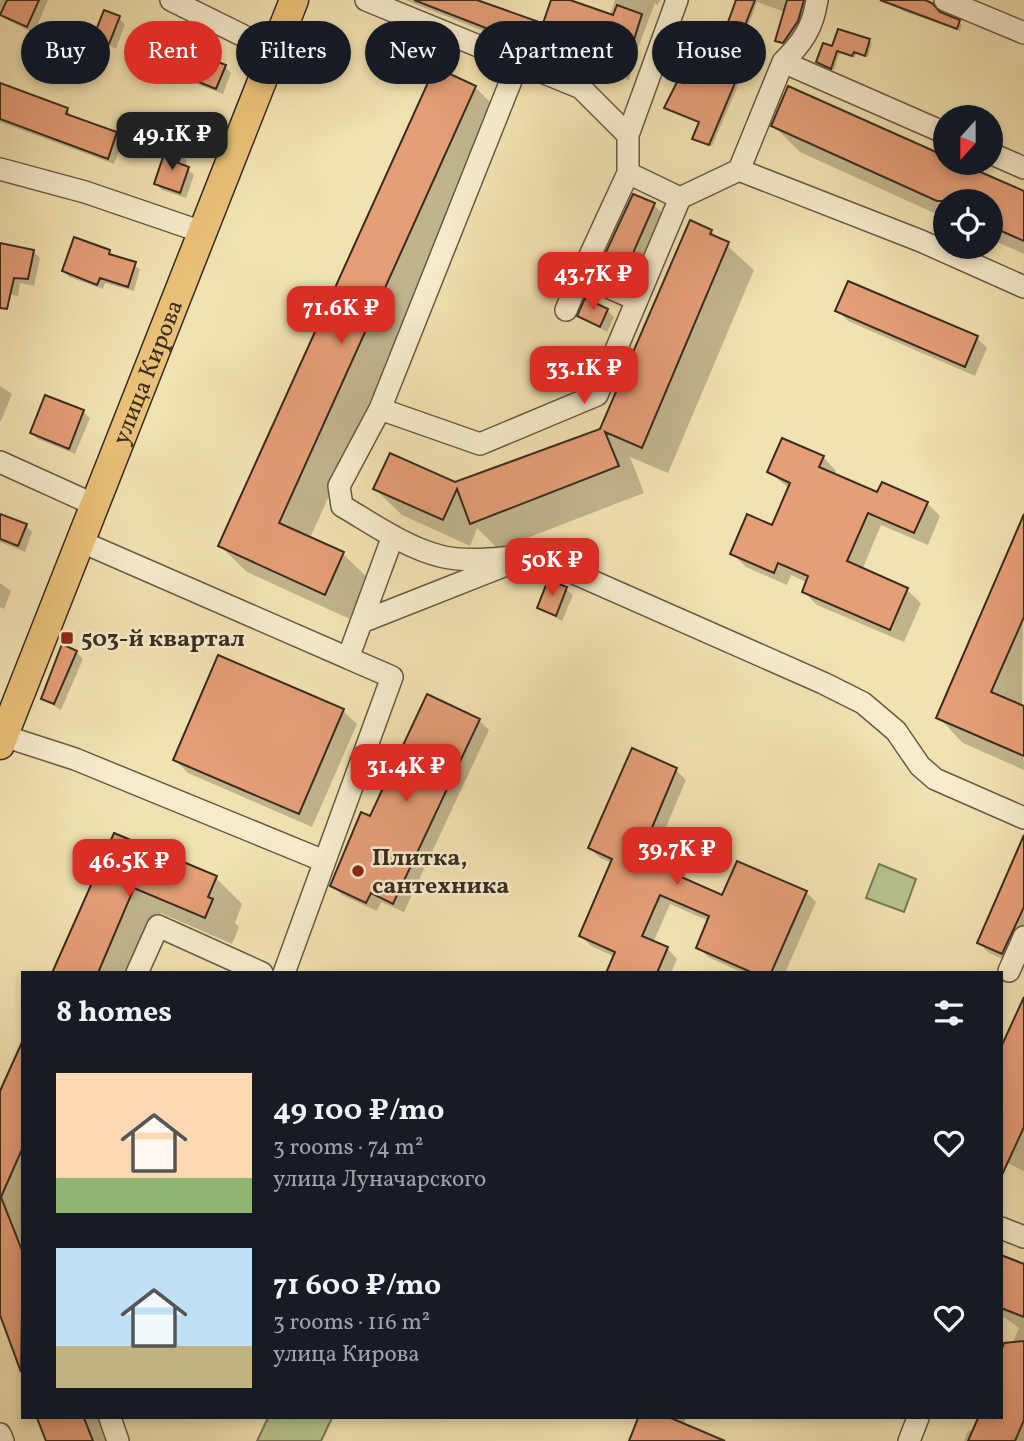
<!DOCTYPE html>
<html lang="en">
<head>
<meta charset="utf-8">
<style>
  body { margin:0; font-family:Vollkorn,serif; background:#242831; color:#f1f3f6; height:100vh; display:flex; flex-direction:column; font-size:26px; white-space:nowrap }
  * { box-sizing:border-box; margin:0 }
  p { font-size:23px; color:#9ea1a6 }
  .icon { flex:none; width:38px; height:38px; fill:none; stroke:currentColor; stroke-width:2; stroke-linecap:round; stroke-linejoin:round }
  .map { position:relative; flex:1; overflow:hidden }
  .sheet { position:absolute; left:21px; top:971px; width:982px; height:448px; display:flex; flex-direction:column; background:#171b24; border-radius:0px; box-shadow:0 4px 10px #0003 }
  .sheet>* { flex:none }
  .guide { position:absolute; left:21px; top:21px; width:984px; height:63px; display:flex; gap:14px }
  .needle { width:46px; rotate:201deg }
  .buttons { position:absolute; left:933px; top:105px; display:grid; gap:14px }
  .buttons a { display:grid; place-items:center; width:70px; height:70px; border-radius:50%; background:#171b24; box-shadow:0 4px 10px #0003; font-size:35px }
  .price { position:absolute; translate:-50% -60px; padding:0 16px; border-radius:14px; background:#d93025; color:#fff; font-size:23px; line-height:46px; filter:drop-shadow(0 2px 4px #0008) }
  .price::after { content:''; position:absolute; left:50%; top:42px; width:21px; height:16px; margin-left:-10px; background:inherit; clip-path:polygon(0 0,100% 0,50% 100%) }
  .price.on { background:#222; color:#fff }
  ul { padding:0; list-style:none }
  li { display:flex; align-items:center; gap:21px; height:175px; padding:0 35px }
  li span { display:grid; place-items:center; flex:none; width:196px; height:140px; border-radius:0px; color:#555 }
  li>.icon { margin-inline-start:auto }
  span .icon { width:84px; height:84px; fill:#fffc; stroke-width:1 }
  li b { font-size:30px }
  h2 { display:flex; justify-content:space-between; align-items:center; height:84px; padding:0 35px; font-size:30px }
  .pill { padding:0 24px; border-radius:32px; background:#171b24; box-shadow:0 4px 10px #0003; font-size:24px; line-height:63px }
  .pill.on { background:#d93025; color:#fff }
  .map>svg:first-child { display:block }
  .green { fill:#b8c48e; stroke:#787858; stroke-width:2 }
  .shadow { fill:#0003 }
  .building { fill:#e59e76; stroke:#392c21; stroke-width:2 }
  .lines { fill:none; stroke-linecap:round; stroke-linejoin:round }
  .minor-casing { stroke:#675a45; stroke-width:24 }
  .major-casing { stroke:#392c21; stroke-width:31 }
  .minor { stroke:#f7eccc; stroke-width:21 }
  .major { stroke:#e9c178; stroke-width:28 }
  .poi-dot { fill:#8f2418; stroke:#f7eccc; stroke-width:2.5 }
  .labels { text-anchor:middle; stroke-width:5; stroke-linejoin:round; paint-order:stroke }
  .street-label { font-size:24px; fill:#392c21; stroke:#f7eccc }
  .poi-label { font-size:24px; font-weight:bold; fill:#392c21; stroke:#f7eccc; text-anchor:start }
</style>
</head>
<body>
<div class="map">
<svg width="1024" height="1441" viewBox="0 0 1024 1441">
  <rect width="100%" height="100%" fill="#f2e2b1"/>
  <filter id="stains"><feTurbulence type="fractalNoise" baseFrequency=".00286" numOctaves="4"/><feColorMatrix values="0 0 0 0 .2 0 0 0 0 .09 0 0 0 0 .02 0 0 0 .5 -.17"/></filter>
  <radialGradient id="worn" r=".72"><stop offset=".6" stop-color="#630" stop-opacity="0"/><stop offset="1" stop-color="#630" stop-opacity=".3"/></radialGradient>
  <path class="green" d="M879,864L916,879L904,912L866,898Z
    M268,1418H332L321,1441H257Z"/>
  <path class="shadow" d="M0,0H48L34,33L9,21L0,12Z
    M405,0H472L544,28L553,0H564L610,15L615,0H660L658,5L655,3L633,61L629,80L595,71L588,64L592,53L548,38L541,54Z
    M733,0H807L797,31L786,45L777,41L785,12L757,2L743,40L729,35L726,32L737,2Z
    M902,0H919L959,22L962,25L960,31L903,11L900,8Z
    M119,18L125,24L116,49L95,37Z
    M869,41L872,43L868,57L856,54L855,58L840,52L834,70L818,62L833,49Z
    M739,65L742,68L737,88L712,146L697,141L694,139L701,123L669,110Z
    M225,67L231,73L223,94L194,83L188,76Z
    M0,85L67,109L73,119L116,133L123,140L114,164L0,122Z
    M475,87L502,114L310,538L343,554L370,580L352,620L247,572L220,546Z
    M773,125L945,158V163H956L1024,193V254L990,239V201H945V218L800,152Z
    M181,155L187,161L185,167L194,175L186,198L162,190L156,183Z
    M654,205L664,215L633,285L612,275L602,265Z
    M711,231L754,270L668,473L630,457L644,493L498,549L477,528L470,546L402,515L375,489L455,484L601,430Z
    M33,251L40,258L34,286L20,283L18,296L1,292L0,258Z
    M109,252L140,269L134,291L105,283L103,289L69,277L64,271Z
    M607,310L614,317L607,332L579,316Z
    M838,311L977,338L987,348L975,376L848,321Z
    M0,386L12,394L1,421H0Z
    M83,412L90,418L75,454L38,439L32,433Z
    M823,457L836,471L834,476L878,495L927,503L940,516L928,545L881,525L862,570L907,590L921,603L904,642L817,605L804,592L808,583L791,575L787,585L746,567L732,553L773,528L790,489L769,472Z
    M0,516L26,526L32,532L25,552L0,542Z
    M1024,518L1022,707L1024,770L963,743L938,717Z
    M549,582L566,589L573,595L562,621L539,608Z
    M0,583L11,591L4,609L0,607Z
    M76,652L83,659L61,710L43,699Z
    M343,711L357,724L312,827L188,773L175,760Z
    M479,720L489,730L404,912L381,902L377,911L342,895L332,885L371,819Z
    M633,751L676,770L686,780L657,848L678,858L688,868L683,880L723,898L806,892L816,902L785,973H743L708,957L698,947L709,921L670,904L653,943L667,948L677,959L671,973H608L615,957L591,946L581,936L612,863L600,858L590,848Z
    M115,835L216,878L242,904L235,923L239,927L232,944L161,913L135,973H54Z
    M1024,861V937L1012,963L989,953L979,943Z
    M1024,1002V1171L1001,1160V1052Z
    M23,1044V1373L0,1310V1096Z
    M1001,1256L1021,1265L1024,1260V1441H964L968,1431L991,1425L985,1418H1001V1355L1012,1344L1019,1328L1001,1315Z
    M39,1418H100L109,1441H48Z
    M640,1418H686L683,1425L712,1441H631Z"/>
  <path class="building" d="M7,0H39L27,27L0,15Z
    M414,0H477L542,23L532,46Z
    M551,0H570L613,15L617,5L642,14L623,75L587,65L591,49L540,32Z
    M736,0H755L740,38L724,33Z
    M787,0H804L798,21L783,43L775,41Z
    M880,0H925L932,3L940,12L960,20L957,29Z
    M104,10L120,16L109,44L93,38Z
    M838,29L870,39L865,56L854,52L852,56L837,51L831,69L816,62L823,43L832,46Z
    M696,44L740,64L733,82L735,83L709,145L692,139L699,122L664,108Z
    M195,53L226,65L216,89L186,77Z
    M435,67L476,86L279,523L344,552L325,595L218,546Z
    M0,83L68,108L66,114L117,132L108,159L0,119Z
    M788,86L945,156V163H960L1024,191V241L990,226V201H937L771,126Z
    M166,148L182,153L178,163L189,167L180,193L154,184Z
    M633,194L655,203L623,276L600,265Z
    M690,220L712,230L710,234L729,242L642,448L605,432L619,466L470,524L457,489L443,520L373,489L390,453L455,482L600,429Z
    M74,237L110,250L109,254L136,262L128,287L100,278L97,285L62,271Z
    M0,243L34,250L28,279L14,278L7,309L0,308Z
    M848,281L978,336L965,367L835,311Z
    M585,298L608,309L600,327L577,316Z
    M45,395L84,410L69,449L30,433Z
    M782,438L824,456L819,467L877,492L882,482L928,502L914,533L868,513L847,561L908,588L890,630L802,592L808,576L778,563L774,573L730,554L747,514L772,525L790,483L767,472Z
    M0,514L27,524L18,546L0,539Z
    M1024,514V617L991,692L1024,706V756L936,718Z
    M548,580L567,587L556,616L537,608Z
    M62,644L77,651L54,704L41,699Z
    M218,655L344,709L299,814L173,760Z
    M427,694L480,719L393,904L371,893L366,903L330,886L361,812L370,816Z
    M632,748L677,768L646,842L679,856L672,873L722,895L737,861L807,891L771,973H753L696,948L709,916L660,895L642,936L668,947L657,973H606L615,952L579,936L612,859L588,848Z
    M114,833L217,876L208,897L213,899L205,918L134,888L98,973H52Z
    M1024,835V907L1002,954L977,943Z
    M1024,997V1127L1001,1177V1047Z
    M23,1040V1147L1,1197L23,1253L21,1372L0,1315V1091Z
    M1001,1255L1024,1264V1317L1001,1308Z
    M1024,1341V1420L1015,1441H968L978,1418H1001V1351L1004,1343Z
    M37,1418H84L93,1441H46Z
    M638,1418H671L725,1441H629Z"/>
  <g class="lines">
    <g class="minor-casing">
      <path id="minor" d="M171,0L274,51
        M366,0L581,88L628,135V173L680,198L739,170L921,241L1024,287
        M945,0L1024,33
        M783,62C802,43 813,28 817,0
        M518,63L380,409L339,486L342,506C373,524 405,547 440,556C468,563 504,558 533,555L823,683L863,703L896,731L920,766L935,779L1024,818
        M628,135L677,0
        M990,153L1024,168
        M0,169L85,192L205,233
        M739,170L783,62L945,133
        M628,173L581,275L637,300
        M566,310L581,275
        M380,409L480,444L597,395L680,198
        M0,462L97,506
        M82,542L348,658L393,536
        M364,621L511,563
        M4,736L75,759L324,861
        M1009,971L1024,937
        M137,973L158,926L262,973
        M284,973L392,677L348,658
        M1001,1228L1024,1237
        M110,1418L118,1441
        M0,1434L3,1441
        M909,1441L918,1418"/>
    </g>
    <g class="major-casing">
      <g id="major">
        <path id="s1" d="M0,745L294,0"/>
      </g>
    </g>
    <use href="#minor" class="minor"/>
    <use href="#major" class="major"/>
  </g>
  <g class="poi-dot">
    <rect x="60" y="631" width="14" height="14" rx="3.5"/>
    <circle cx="358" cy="871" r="7"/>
  </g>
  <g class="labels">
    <g class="street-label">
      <text dy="8" stroke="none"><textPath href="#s1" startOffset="401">улица Кирова</textPath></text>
    </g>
    <g class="poi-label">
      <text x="81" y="646">503-й квартал</text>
      <text x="372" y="865">Плитка,<tspan x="372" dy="28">сантехника</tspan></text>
    </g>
  </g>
  <rect width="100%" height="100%" filter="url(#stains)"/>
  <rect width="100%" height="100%" fill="url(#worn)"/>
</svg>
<div class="buttons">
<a><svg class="needle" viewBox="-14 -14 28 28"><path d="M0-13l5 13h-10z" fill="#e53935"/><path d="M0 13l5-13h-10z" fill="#9ea1a6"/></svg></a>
<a><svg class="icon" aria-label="locate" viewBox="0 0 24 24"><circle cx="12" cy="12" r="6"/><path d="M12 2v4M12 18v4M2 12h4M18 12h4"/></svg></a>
</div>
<b class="price on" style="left:172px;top:172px">49.1K ₽</b>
<b class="price" style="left:593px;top:312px">43.7K ₽</b>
<b class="price" style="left:341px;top:346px">71.6K ₽</b>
<b class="price" style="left:584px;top:406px">33.1K ₽</b>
<b class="price" style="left:552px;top:598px">50K ₽</b>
<b class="price" style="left:406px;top:804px">31.4K ₽</b>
<b class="price" style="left:677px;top:887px">39.7K ₽</b>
<b class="price" style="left:129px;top:899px">46.5K ₽</b>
<div class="guide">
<a class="pill">Buy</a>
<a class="pill on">Rent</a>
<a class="pill">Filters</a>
<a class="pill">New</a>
<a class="pill">Apartment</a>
<a class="pill">House</a>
</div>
<section class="sheet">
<h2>8 homes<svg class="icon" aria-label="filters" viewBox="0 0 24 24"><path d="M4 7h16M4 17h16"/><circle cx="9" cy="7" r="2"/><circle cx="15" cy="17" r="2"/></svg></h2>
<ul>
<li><span style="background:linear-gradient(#ffd9b3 75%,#8fb573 0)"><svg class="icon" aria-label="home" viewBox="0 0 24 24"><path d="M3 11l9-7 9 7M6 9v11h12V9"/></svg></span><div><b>49 100 ₽/mo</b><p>3 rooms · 74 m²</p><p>улица Луначарского</p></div><svg class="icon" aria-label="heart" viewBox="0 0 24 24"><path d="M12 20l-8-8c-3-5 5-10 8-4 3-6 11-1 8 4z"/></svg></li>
<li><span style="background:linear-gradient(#bfe0f5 70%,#c2b280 0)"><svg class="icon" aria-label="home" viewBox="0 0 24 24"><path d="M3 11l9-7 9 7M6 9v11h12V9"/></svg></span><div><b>71 600 ₽/mo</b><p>3 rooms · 116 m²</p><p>улица Кирова</p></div><svg class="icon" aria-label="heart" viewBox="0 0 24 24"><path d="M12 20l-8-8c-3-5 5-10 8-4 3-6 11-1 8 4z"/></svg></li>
</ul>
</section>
</div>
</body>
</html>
